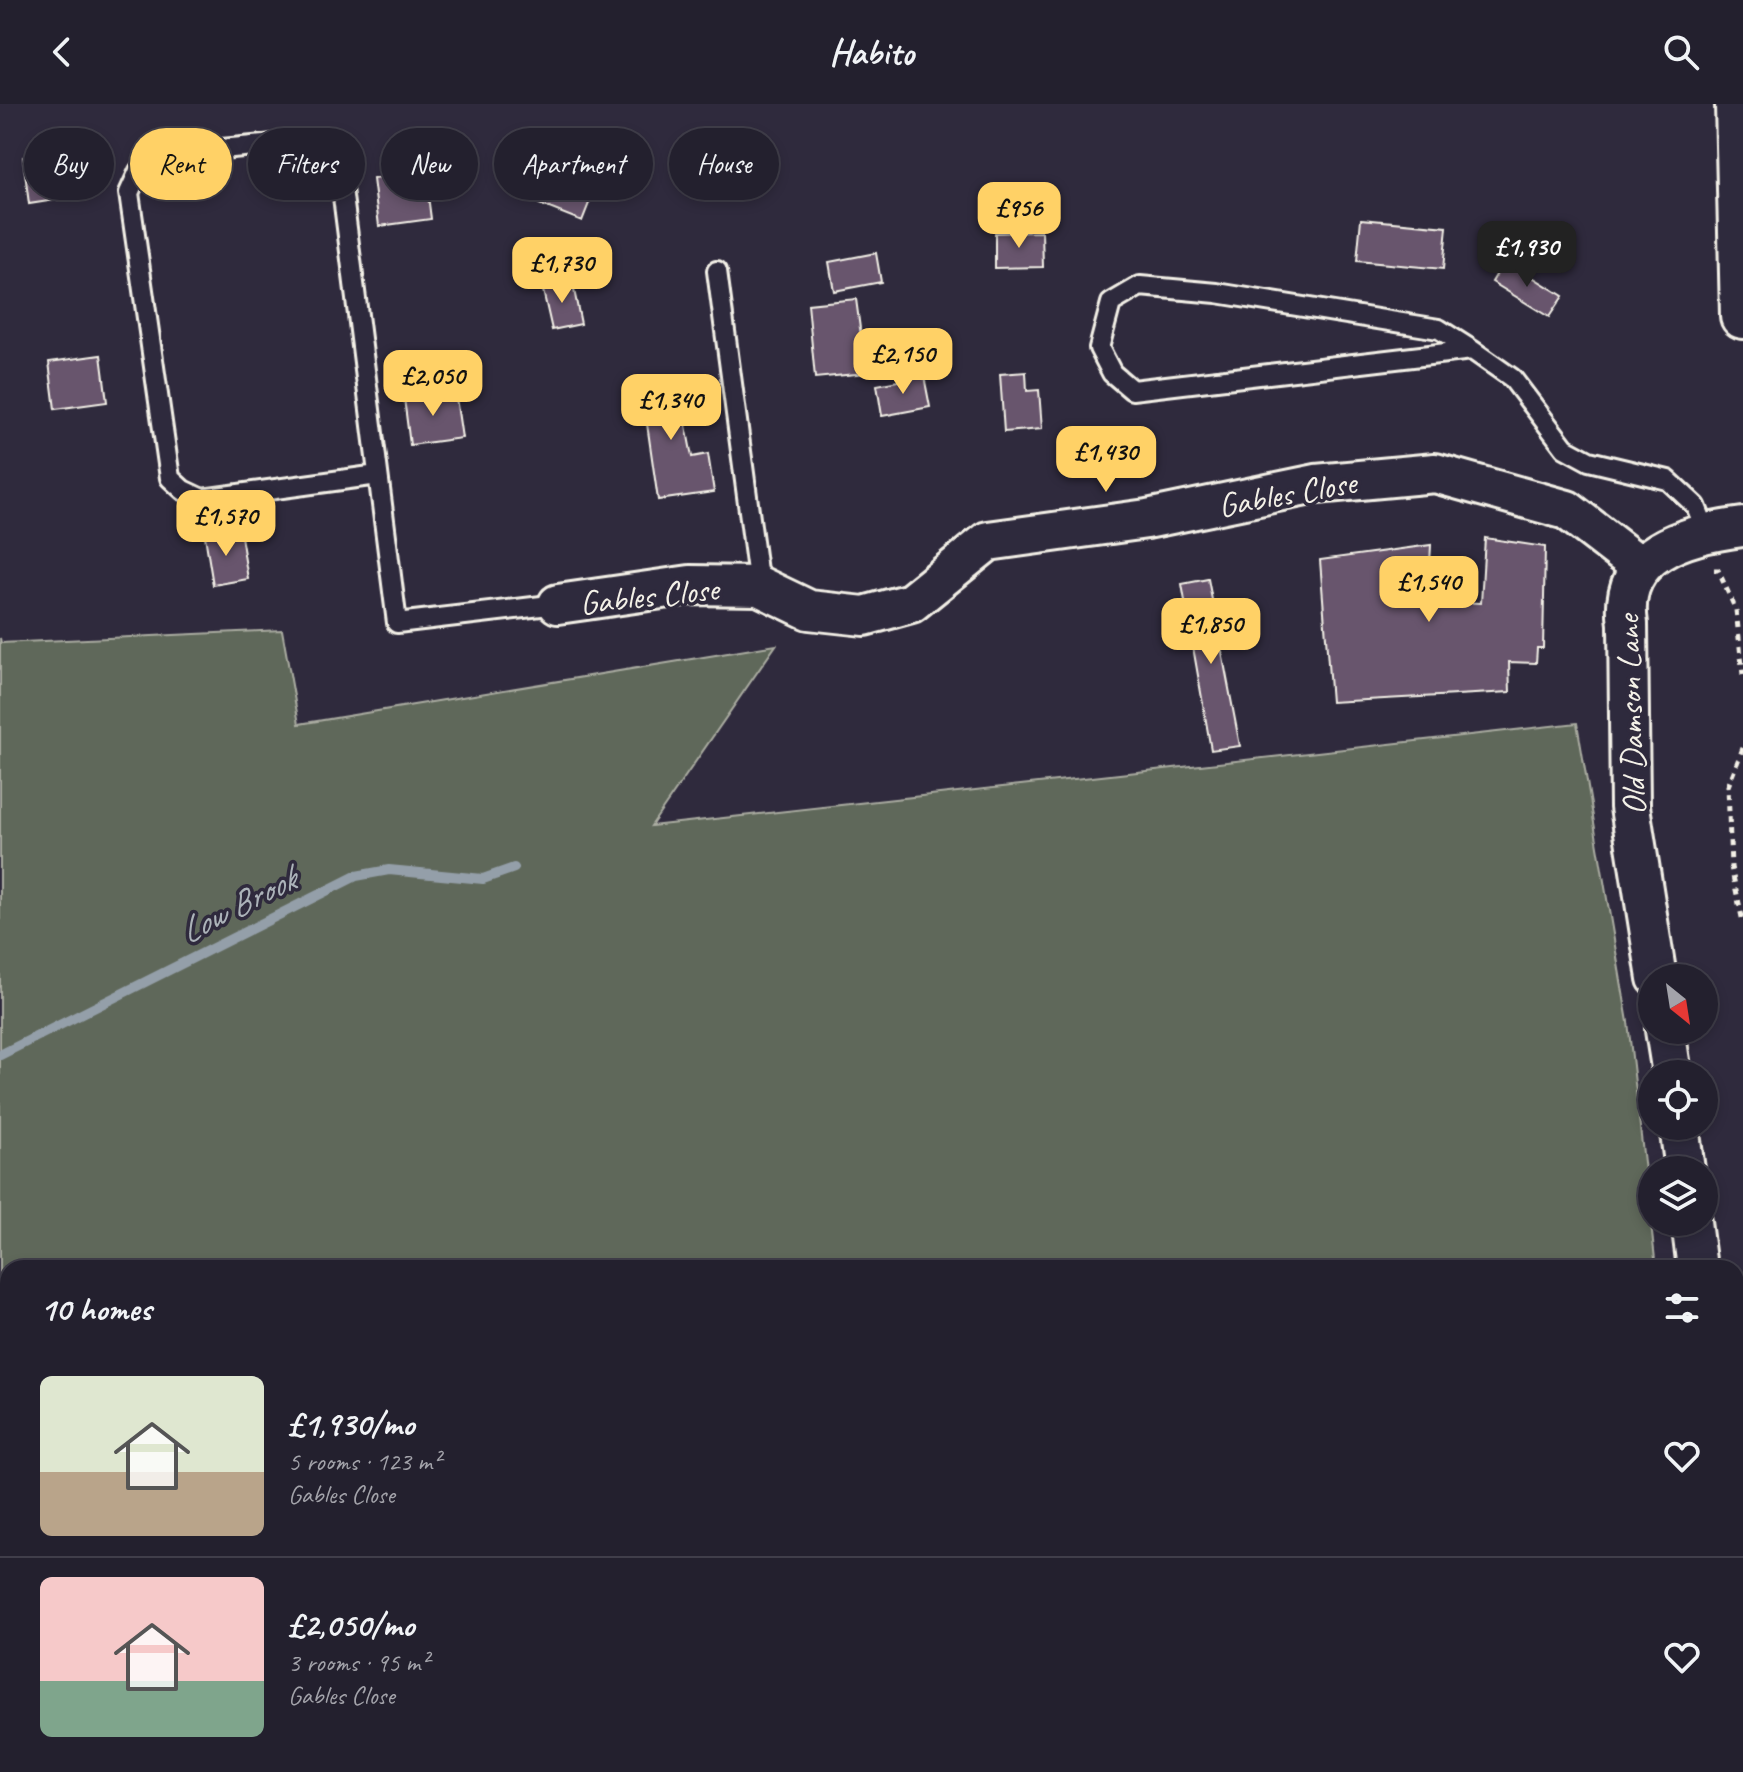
<!DOCTYPE html>
<html lang="en">
<head>
<meta charset="utf-8">
<style>
  body { margin:0; font-family:Caveat,sans-serif; background:#2f2d3a; color:#f1f3f6; height:100vh; display:flex; flex-direction:column; font-size:30px; white-space:nowrap }
  * { box-sizing:border-box; margin:0 }
  p { font-size:26px; color:#a3a3aa }
  .icon { flex:none; width:44px; height:44px; fill:none; stroke:currentColor; stroke-width:2; stroke-linecap:round; stroke-linejoin:round }
  .map { position:relative; flex:1; overflow:hidden }
  .drawer { position:absolute; left:0px; top:1156px; width:1744px; height:512px; display:flex; flex-direction:column; background:#23202e; border-radius:24px 24px 0 0; box-shadow:0 4px 12px #0003,0 0 0 2px #403e4a }
  .drawer>* { flex:none }
  .banner { position:absolute; left:24px; top:24px; width:800px; height:72px; display:flex; gap:16px }
  .needle { width:52px; rotate:150deg }
  .buttons { position:absolute; left:1638px; top:860px; display:grid; gap:16px }
  .buttons a { display:grid; place-items:center; width:80px; height:80px; border-radius:50%; background:#23202e; box-shadow:0 4px 12px #0003,0 0 0 2px #403e4a; font-size:40px }
  .price { position:absolute; translate:-50% -68px; padding:0 18px; border-radius:16px; background:#ffd166; color:#111; font-size:26px; line-height:52px; filter:drop-shadow(0 2px 4px #0008) }
  .price::after { content:''; position:absolute; left:50%; top:48px; width:24px; height:18px; margin-left:-12px; background:inherit; clip-path:polygon(0 0,100% 0,50% 100%) }
  .price.current { background:#222; color:#fff }
  ul { padding:0; list-style:none }
  li { display:flex; align-items:center; gap:24px; height:200px; padding:0 40px }
  li+li { border-top:2px solid #403e4a }
  li span { display:grid; place-items:center; flex:none; width:224px; height:160px; border-radius:12px; color:#555 }
  li>.icon { margin-inline-start:auto }
  span .icon { width:96px; height:96px; fill:#fffc; stroke-width:1 }
  li b { font-size:34px }
  h2 { display:flex; justify-content:space-between; align-items:center; height:96px; padding:0 40px; font-size:34px }
  .tag { padding:0 28px; border-radius:36px; background:#23202e; box-shadow:0 4px 12px #0003,0 0 0 2px #403e4a; font-size:28px; line-height:72px }
  .tag.current { background:#ffd166; color:#111 }
  header { display:flex; justify-content:space-between; align-items:center; height:104px; padding:0 40px; background:#23202e; font-size:36px; font-weight:600 }
  .map>svg:first-child { display:block }
  .green { fill:#5f675a; stroke:#aaaca1; stroke-width:2 }
  .lines { fill:none; stroke-linecap:round; stroke-linejoin:round }
  .stream { stroke:#949fa9; stroke-width:10 }
  .building { fill:#68556d; stroke:#f4f1e8; stroke-width:2 }
  .service-casing { stroke:#f4f1e8; stroke-width:24 }
  .minor-casing { stroke:#f4f1e8; stroke-width:44 }
  .tertiary-casing { stroke:#f4f1e8; stroke-width:50 }
  .path { stroke:#f4f1e8; stroke-width:5; stroke-dasharray:6 6; stroke-linecap:butt }
  .service { stroke:#2f2a3d; stroke-width:18 }
  .minor { stroke:#2f2a3d; stroke-width:38 }
  .tertiary { stroke:#2f2a3d; stroke-width:44 }
  .labels { text-anchor:middle; stroke-width:7; stroke-linejoin:round; paint-order:stroke }
  .street-label { font-size:34px; fill:#f4f1e8; stroke:#2f2a3d }
  .water-label { font-size:36px; font-style:italic; fill:#acb3b9; stroke:#2f2a3d }
</style>
</head>
<body>
<header><svg class="icon" aria-label="back" viewBox="0 0 24 24"><path d="M15 5l-7 7 7 7"/></svg>Habito<svg class="icon" aria-label="search" viewBox="0 0 24 24"><circle cx="10" cy="10" r="6"/><path d="M15 15l6 6"/></svg></header>
<div class="map">
<svg width="1743" height="1668" viewBox="0 0 1743 1668">
  <rect width="100%" height="100%" fill="#2f2a3d"/>
  <filter id="ink" filterUnits="userSpaceOnUse"><feTurbulence type="fractalNoise" baseFrequency=".0125" numOctaves="2"/><feDisplacementMap in="SourceGraphic" scale="16" xChannelSelector="R" yChannelSelector="G"/><feConvolveMatrix kernelMatrix="1 2 1 2 8 2 1 2 1" color-interpolation-filters="sRGB"/></filter>
  <g filter="url(#ink)">
    <path class="green" d="M282,526L299,620L776,541L651,722L1577,619L1628,918L1656,1164H8V1660H1429V1668H0V534L1,539Z"/>
    <g class="lines">
      <path class="stream" d="M0,951L356,772L389,766L483,775L514,764"/>
    </g>
    <path class="building" d="M74,46L81,92L29,100L23,53Z
      M425,68L431,115L379,122L373,75Z
      M550,72L593,89L582,117L539,100Z
      M1361,115L1447,123L1443,165L1357,157Z
      M1042,128L1043,163L995,164V129Z
      M876,149L881,178L834,187L829,158Z
      M1505,156L1563,192L1549,213L1492,178Z
      M572,176L581,220L552,226L542,182Z
      M856,195L866,269L815,274L808,200Z
      M101,251L107,298L55,305L49,258Z
      M1026,268L1027,287L1039,286L1042,325L1004,328L1000,270Z
      M924,272L930,303L882,312L877,281Z
      M677,274L692,353L708,350L714,388L658,396L646,313L639,314L633,282Z
      M455,287L462,334L410,341L404,294Z
      M240,426L248,475L213,481L205,432Z
      M1485,434L1545,443L1543,544H1537L1536,559L1509,558L1510,588L1331,598L1320,456L1431,441L1428,497L1481,499Z
      M1208,475L1240,642L1211,646L1182,480Z"/>
    <g class="lines">
      <g class="service-casing">
        <path id="service" d="M717,167L759,482
          M1472,246L1439,225L1217,189L1140,182L1111,199L1099,244L1112,269L1132,286L1472,246L1512,274L1565,344L1589,357L1668,376L1696,402L1706,427
          M378,371L202,395L183,386L170,374L129,89L139,67L159,51L305,37L328,40L338,53L397,519L558,500"/>
      </g>
      <g class="minor-casing">
        <path id="minor" d="M558,500L690,481L759,482L809,506L864,512L911,499L988,437L1147,415L1316,380L1435,369L1567,406L1641,463
          M1657,874L1630,703L1628,520C1617,448 1686,430 1743,423
          M1665,926L1672,970
          M1679,1022L1685,1066
          M1691,1118L1697,1164
          M1694,1668L1695,1660"/>
      </g>
      <g class="tertiary-casing">
        <path id="tertiary" d="M1738,0L1743,212"/>
      </g>
      <path class="path" d="M1714,466H1718L1736,506L1743,571
        M1743,644L1728,682L1731,763L1743,818"/>
      <use href="#service" class="service"/>
      <use href="#minor" class="minor"/>
      <use href="#tertiary" class="tertiary"/>
    </g>
  </g>
  <g class="labels">
    <g class="street-label">
      <text transform="translate(1287 389) rotate(-10)" y="12">Gables Close</text>
      <text transform="translate(649 491) rotate(-6)" y="12">Gables Close</text>
      <text transform="translate(1630 611) rotate(-92)" y="12">Old Damson Lane</text>
    </g>
    <g class="water-label">
      <text transform="translate(237 800) rotate(-27)" y="13">Low Brook</text>
    </g>
  </g>
</svg>
<div class="buttons">
<a><svg class="needle" viewBox="-14 -14 28 28"><path d="M0-13l5 13h-10z" fill="#e53935"/><path d="M0 13l5-13h-10z" fill="#a3a3aa"/></svg></a>
<a><svg class="icon" aria-label="locate" viewBox="0 0 24 24"><circle cx="12" cy="12" r="6"/><path d="M12 2v4M12 18v4M2 12h4M18 12h4"/></svg></a>
<a><svg class="icon" aria-label="layers" viewBox="0 0 24 24"><path d="M12 4l9 5-9 5-9-5zM3 14l9 5 9-5"/></svg></a>
</div>
<b class="price" style="left:1019px;top:146px">£956</b>
<b class="price current" style="left:1527px;top:185px">£1,930</b>
<b class="price" style="left:562px;top:201px">£1,730</b>
<b class="price" style="left:903px;top:292px">£2,150</b>
<b class="price" style="left:433px;top:314px">£2,050</b>
<b class="price" style="left:671px;top:338px">£1,340</b>
<b class="price" style="left:1106px;top:390px">£1,430</b>
<b class="price" style="left:226px;top:454px">£1,570</b>
<b class="price" style="left:1429px;top:520px">£1,540</b>
<b class="price" style="left:1211px;top:562px">£1,850</b>
<div class="banner">
<a class="tag">Buy</a>
<a class="tag current">Rent</a>
<a class="tag">Filters</a>
<a class="tag">New</a>
<a class="tag">Apartment</a>
<a class="tag">House</a>
</div>
<section class="drawer">
<h2>10 homes<svg class="icon" aria-label="filters" viewBox="0 0 24 24"><path d="M4 7h16M4 17h16"/><circle cx="9" cy="7" r="2"/><circle cx="15" cy="17" r="2"/></svg></h2>
<ul>
<li><span style="background:linear-gradient(#dfe7d0 60%,#b9a48a 0)"><svg class="icon" aria-label="home" viewBox="0 0 24 24"><path d="M3 11l9-7 9 7M6 9v11h12V9"/></svg></span><div><b>£1,930/mo</b><p>5 rooms · 123 m²</p><p>Gables Close</p></div><svg class="icon" aria-label="heart" viewBox="0 0 24 24"><path d="M12 20l-8-8c-3-5 5-10 8-4 3-6 11-1 8 4z"/></svg></li>
<li><span style="background:linear-gradient(#f6c9c9 65%,#7fa58c 0)"><svg class="icon" aria-label="home" viewBox="0 0 24 24"><path d="M3 11l9-7 9 7M6 9v11h12V9"/></svg></span><div><b>£2,050/mo</b><p>3 rooms · 95 m²</p><p>Gables Close</p></div><svg class="icon" aria-label="heart" viewBox="0 0 24 24"><path d="M12 20l-8-8c-3-5 5-10 8-4 3-6 11-1 8 4z"/></svg></li>
</ul>
</section>
</div>
</body>
</html>
